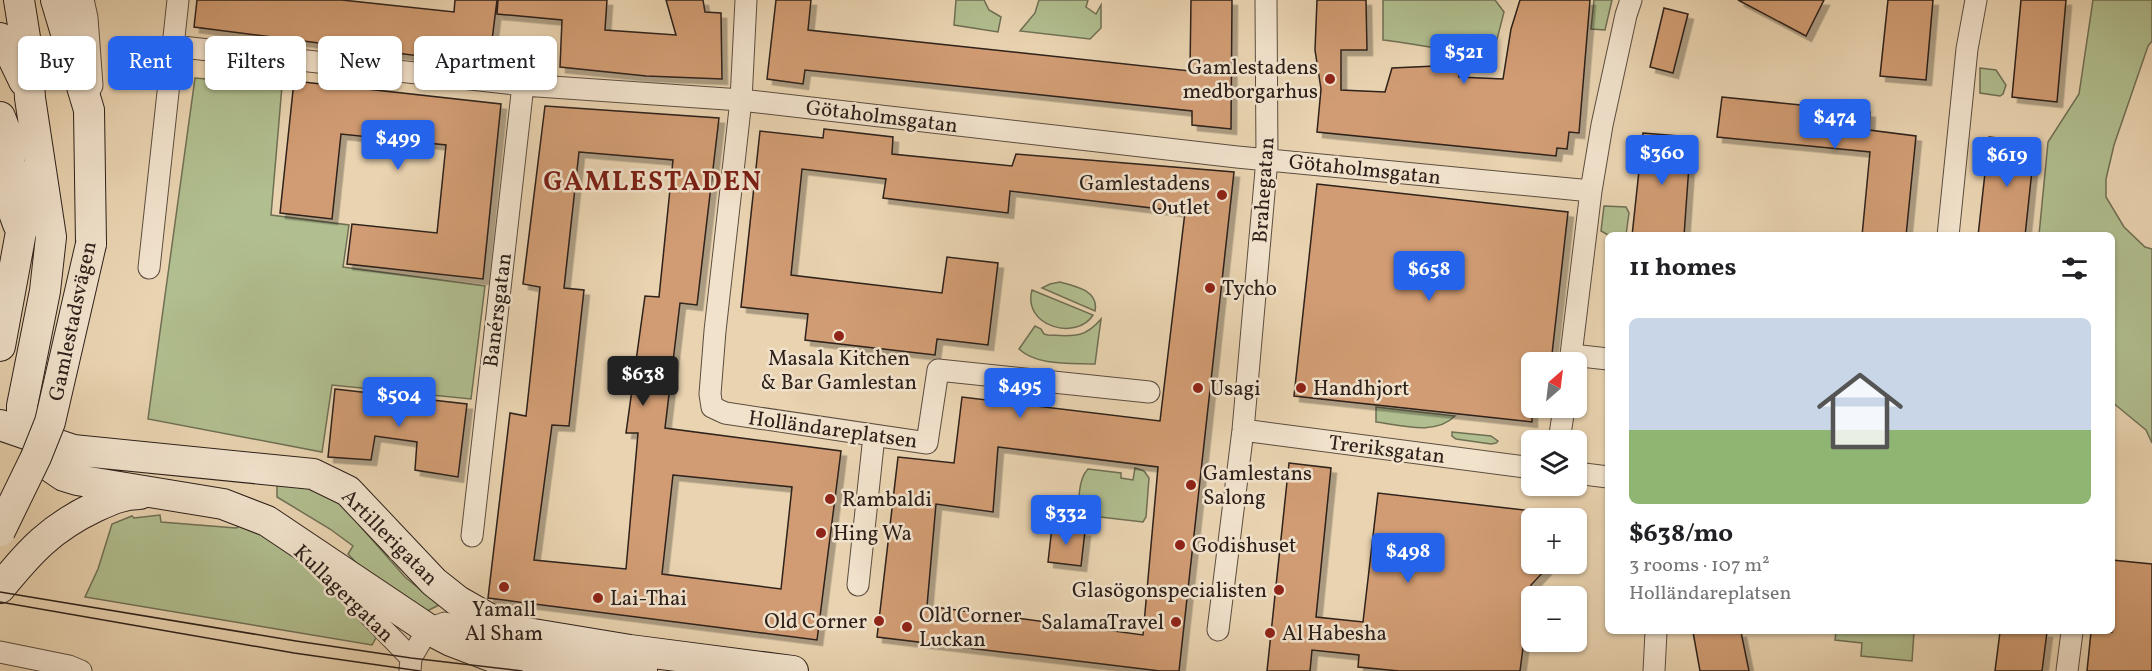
<!DOCTYPE html>
<html lang="en">
<head>
<meta charset="utf-8">
<style>
  body { margin:0; font-family:Vollkorn,serif; background:#f2f2f2; color:#202124; height:100vh; display:flex; flex-direction:column; font-size:22px; white-space:nowrap }
  * { box-sizing:border-box; margin:0 }
  p { font-size:20px; color:#757577 }
  .icon { flex:none; width:33px; height:33px; fill:none; stroke:currentColor; stroke-width:2; stroke-linecap:round; stroke-linejoin:round }
  .map { position:relative; flex:1; overflow:hidden }
  .sheet { position:absolute; left:1605px; top:232px; width:510px; height:402px; display:flex; flex-direction:column; background:#fff; border-radius:9px; box-shadow:0 2px 4px #0004 }
  .sheet>* { flex:none }
  .banner { position:absolute; left:18px; top:36px; width:570px; height:54px; display:flex; gap:12px }
  .needle { width:39px; rotate:28deg }
  .tools { position:absolute; left:1521px; top:352px; display:grid; gap:12px }
  .tools a { display:grid; place-items:center; width:66px; height:66px; border-radius:9px; background:#fff; box-shadow:0 2px 4px #0004; font-size:30px }
  .price { position:absolute; translate:-50% -51px; padding:0 14px; border-radius:6px; background:#2563eb; color:#fff; font-size:20px; line-height:39px; filter:drop-shadow(0 2px 3px #0008) }
  .price::after { content:''; position:absolute; left:50%; top:36px; width:18px; height:14px; margin-left:-9px; background:inherit; clip-path:polygon(0 0,100% 0,50% 100%) }
  .price.current { background:#222; color:#fff }
  ul { padding:0; list-style:none }
  li { display:grid; align-content:center; gap:12px; height:318px; padding:0 24px }
  li span { display:grid; place-items:center; height:186px; border-radius:9px; color:#555 }
  li>.icon { margin-inline-start:auto }
  span .icon { width:108px; height:108px; fill:#fffc; stroke-width:1 }
  li b { font-size:26px }
  h2 { display:flex; justify-content:space-between; align-items:center; height:72px; padding:0 24px; font-size:26px }
  .chip { padding:0 21px; border-radius:9px; background:#fff; box-shadow:0 2px 4px #0004; font-size:21px; line-height:54px }
  .chip.current { background:#2563eb; color:#fff }
  .map>svg:first-child { display:block }
  .green { fill:#b1be8f; stroke:#6f6f54; stroke-width:1.5 }
  .building { fill:#d19c73; stroke:#2d201a; stroke-width:1.5; fill-rule:evenodd; filter:url(#shadow) }
  .lines { fill:none; stroke-linecap:round; stroke-linejoin:round }
  .minor-casing { stroke:#5c4d40; stroke-width:23 }
  .tertiary-casing { stroke:#5c4d40; stroke-width:29 }
  .secondary-casing { stroke:#2d201a; stroke-width:32 }
  .minor { stroke:#f1e2cc; stroke-width:21 }
  .tertiary { stroke:#f1e2cc; stroke-width:27 }
  .secondary { stroke:#f1e2cc; stroke-width:30 }
  .tram { stroke:#2d201a; stroke-width:1.5 }
  .secondary-bridge-casing { stroke:#2d201a; stroke-width:32; stroke-linecap:butt }
  .secondary-bridge { stroke:#f1e2cc; stroke-width:30 }
  .poi-dot { fill:#8f2418; stroke:#f1e2cc; stroke-width:2 }
  .labels { text-anchor:middle; stroke-width:5; stroke-linejoin:round; paint-order:stroke }
  .poi-label { font-size:21px; fill:#2d201a; stroke:#f1e2cc; text-anchor:start }
  .street-label { font-size:21px; fill:#2d201a; stroke:#f1e2cc }
  .district-label { font-size:27px; font-weight:bold; letter-spacing:1.5px; fill:#7a1f14; stroke:#f1e2cc }
</style>
</head>
<body>
<div class="map">
<svg width="2152" height="671" viewBox="0 0 2152 671">
  <defs>
    <filter id="shadow"><feDropShadow dx="5.5" dy="5.5" stdDeviation="0" flood-color="#0004"/></filter>
  </defs>
  <rect width="100%" height="100%" fill="#e9d3b0"/>
  <filter id="stains"><feTurbulence type="fractalNoise" baseFrequency=".00333" numOctaves="4"/><feColorMatrix values="0 0 0 0 .2 0 0 0 0 .09 0 0 0 0 .02 0 0 0 .5 -.17"/></filter>
  <radialGradient id="worn" r=".72"><stop offset=".6" stop-color="#630" stop-opacity="0"/><stop offset="1" stop-color="#630" stop-opacity=".3"/></radialGradient>
  <path class="green" d="M956,0H984L989,10L1001,17L998,32L954,25Z
    M1039,0H1088L1086,7L1096,14L1101,5V28L1090,39L1020,31L1035,13Z
    M1383,0H1495L1504,12L1493,55C1482,53 1470,54 1459,52C1434,48 1408,43 1383,40Z
    M1594,0H1612L1605,30L1591,29Z
    M2093,0H2152V41L2148,46L2114,145L2106,179V197L2124,227L2145,247L2152,249V443L2146,430L2112,402V236L2039,235L2048,142L2079,94Z
    M1980,68L1996,70L2006,85L2003,94L2000,96L1980,93Z
    M195,78L282,86L271,215L349,225L343,267L485,286L471,399L332,385L322,452L148,419Z
    M1604,206L1626,207L1629,213L1626,235H1608L1601,231Z
    M1060,282C1076,286 1099,291 1095,311L1042,288L1050,284Z
    M1032,290L1093,315C1077,341 1022,327 1032,290Z
    M1101,319L1095,364C1070,363 1037,366 1019,349L1035,326L1041,329L1044,334L1048,335C1073,336 1084,339 1101,319Z
    M1376,407L1455,416C1435,436 1401,425 1376,422Z
    M1452,432L1491,436L1498,441L1496,443L1491,444L1456,439L1452,436Z
    M1135,468L1144,471L1149,478L1146,517L1143,522L1083,515C1076,504 1079,478 1088,469L1121,473V478L1133,480Z
    M277,483L302,485L336,501L346,510L405,577L439,605L421,614L364,571L348,554L353,546L330,529L277,497Z
    M160,515L161,522L236,528L241,525L257,530L317,571L377,636L372,645L85,597L98,569L112,524L132,516L134,518Z
    M1836,632H1914L1912,661L1861,656L1862,643L1835,640Z"/>
  <path class="building" d="M197,0H342L454,12L455,0H497L489,65L194,27Z
    M498,0H607L605,30L676,35L666,0H703L705,12L721,13L722,79L646,76L560,67L562,20L497,14Z
    M776,0H811L808,30L1190,71L1191,0H1232L1231,129L1192,125V111L805,70L803,84L767,79Z
    M1317,0H1366L1367,50H1341V90L1385,92L1392,68L1457,65L1459,77L1503,79L1511,29L1520,0H1590L1579,133L1569,132L1567,149L1557,148L1556,156L1317,132L1321,89L1315,50Z
    M1738,0H1824L1806,36Z
    M1888,0H1933L1926,80L1880,76Z
    M2021,0H2066L2057,102L2012,97Z
    M1664,8L1688,14L1673,73L1650,67Z
    M294,81L501,104L483,279L347,264L352,224L437,233L446,145L341,134L332,219L280,213Z
    M1722,97L1870,112L1869,130L1916,136L1906,236H1862L1870,152L1717,137Z
    M545,106L719,118L697,305L680,303L665,428L841,451L817,640L488,598L510,413L526,416L540,287L523,284ZM579,152L673,160L659,297L645,296L626,433H638L626,569L534,560L552,425L569,426L584,290L564,288ZM673,475L792,487L781,589L662,574Z
    M824,129L893,137L892,154L1012,166L1016,154L1234,172L1179,671H1160L877,637L898,457L954,463L962,397L1160,421L1185,212L1010,191L1008,213L883,198L886,179L802,169L791,275L942,293L947,257L998,263L988,345L937,339L935,355L805,340L808,314L741,307L760,131L823,138ZM998,447L1158,467L1143,635L927,606L936,504L993,512Z
    M1643,133L1691,137L1684,236H1632Z
    M1989,137L2035,142L2025,236H1978Z
    M1317,184L1568,212L1551,363H1532V422L1294,396Z
    M335,389L467,404L458,477L415,470L417,442L375,436L371,460L328,457Z
    M1289,463L1331,468L1316,617L1363,622L1378,493L1532,511V564H1542L1546,569L1531,585L1520,671H1399L1358,667L1359,655L1312,650L1310,671H1267Z
    M1052,527L1085,531L1081,566L1048,562Z
    M2112,560L2152,564V671H2087L2091,632H2112Z
    M1693,632H1741L1749,671H1700Z
    M2000,632H2047L2042,671H1995Z"/>
  <g class="lines">
    <g class="minor-casing">
      <path id="minor" d="M746,0L741,100L715,331L710,394L712,407L725,413L927,443L938,370L1149,392
        M173,46L523,85L741,100L1237,157L1591,191
        M1948,236L1967,49L1976,0
        M149,268L178,0
        M1572,355L1608,359
        M1570,363L1591,191L1602,125L1626,15L1631,0
        M1243,430L1532,468
        M1559,441L1564,408
        M1576,473L1608,477
        M472,536L523,85
        M331,577L347,592L411,658L410,671
        M858,585L874,436
        M1218,630L1243,430L1267,159L1266,0
        M0,652L69,666L81,671
        M411,658L428,629L445,623L506,642L519,644
        M1654,671L1656,632
        M2067,671L2072,632"/>
    </g>
    <g class="tertiary-casing">
      <path id="tertiary" d="M80,0L84,18L89,85"/>
    </g>
    <g class="secondary-casing">
      <path id="secondary" d="M19,0L27,50L30,98L51,237L45,291L22,406V426
        M56,0L89,110L91,244
        M0,38L10,52L24,81
        M0,117L7,135L13,210L18,224
        M0,346L21,232L35,172
        M0,425L73,450L313,474L348,491L434,582L458,601L509,630L630,650L793,671
        M36,457L64,476L77,480L223,504L267,521L428,629L451,641L493,657L642,670
        M0,588C30,551 51,528 95,507C110,500 123,494 140,494"/>
    </g>
    <use href="#minor" class="minor"/>
    <use href="#tertiary" class="tertiary"/>
    <use href="#secondary" class="secondary"/>
    <path class="tram" d="M0,592L296,641L411,658L522,671
      M0,602L294,653L420,671"/>
    <g class="secondary-bridge-casing">
      <path id="secondary-bridge" d="M0,531L36,457L50,422L91,244"/>
    </g>
    <use href="#secondary-bridge" class="secondary-bridge"/>
  </g>
  <g class="poi-dot">
    <circle cx="1330" cy="79" r="6"/>
    <circle cx="1222" cy="195" r="6"/>
    <circle cx="1210" cy="288" r="6"/>
    <circle cx="839" cy="336" r="6"/>
    <circle cx="1198" cy="388" r="6"/>
    <circle cx="1301" cy="388" r="6"/>
    <circle cx="1191" cy="485" r="6"/>
    <circle cx="830" cy="499" r="6"/>
    <circle cx="821" cy="533" r="6"/>
    <circle cx="1180" cy="545" r="6"/>
    <circle cx="504" cy="587" r="6"/>
    <circle cx="1279" cy="590" r="6"/>
    <circle cx="598" cy="598" r="6"/>
    <circle cx="879" cy="621" r="6"/>
    <circle cx="1176" cy="622" r="6"/>
    <circle cx="907" cy="627" r="6"/>
    <circle cx="1270" cy="633" r="6"/>
  </g>
  <g class="labels">
    <g class="poi-label">
      <text x="1318" y="74" text-anchor="end">Gamlestadens<tspan x="1318" dy="24">medborgarhus</tspan></text>
      <text x="1210" y="190" text-anchor="end">Gamlestadens<tspan x="1210" dy="24">Outlet</tspan></text>
      <text x="1222" y="295">Tycho</text>
      <text x="839" y="365" text-anchor="middle">Masala Kitchen<tspan x="839" dy="24">&amp; Bar Gamlestan</tspan></text>
      <text x="1210" y="395">Usagi</text>
      <text x="1313" y="395">Handhjort</text>
      <text x="1203" y="480">Gamlestans<tspan x="1203" dy="24">Salong</tspan></text>
      <text x="842" y="506">Rambaldi</text>
      <text x="833" y="540">Hing Wa</text>
      <text x="1192" y="552">Godishuset</text>
      <text x="1267" y="597" text-anchor="end">Glasögonspecialisten</text>
      <text x="610" y="605">Lai-Thai</text>
      <text x="504" y="616" text-anchor="middle">Yamall<tspan x="504" dy="24">Al Sham</tspan></text>
      <text x="919" y="622">Old Corner<tspan x="919" dy="24">Luckan</tspan></text>
      <text x="867" y="628" text-anchor="end">Old Corner</text>
      <text x="1164" y="629" text-anchor="end">SalamaTravel</text>
      <text x="1282" y="640">Al Habesha</text>
    </g>
    <g class="street-label">
      <text transform="translate(882 116) rotate(7)" y="7">Götaholmsgatan</text>
      <text transform="translate(1365 169) rotate(6)" y="7">Götaholmsgatan</text>
      <text transform="translate(1263 190) rotate(-86)" y="7">Brahegatan</text>
      <text transform="translate(497 310) rotate(-83)" y="7">Banérsgatan</text>
      <text transform="translate(72 321) rotate(-78)" y="7">Gamlestadsvägen</text>
      <text transform="translate(833 429) rotate(8)" y="7">Holländareplatsen</text>
      <text transform="translate(1387 449) rotate(7)" y="7">Treriksgatan</text>
      <text transform="translate(390 537) rotate(45)" y="7">Artillerigatan</text>
      <text transform="translate(344 593) rotate(44)" y="7">Kullagergatan</text>
    </g>
    <g class="district-label">
      <text x="653" y="190">GAMLESTADEN</text>
    </g>
  </g>
  <rect width="100%" height="100%" filter="url(#stains)"/>
  <rect width="100%" height="100%" fill="url(#worn)"/>
</svg>
<div class="tools">
<a><svg class="needle" viewBox="-14 -14 28 28"><path d="M0-13l5 13h-10z" fill="#e53935"/><path d="M0 13l5-13h-10z" fill="#757577"/></svg></a>
<a><svg class="icon" aria-label="layers" viewBox="0 0 24 24"><path d="M12 4l9 5-9 5-9-5zM3 14l9 5 9-5"/></svg></a>
<a>+</a>
<a>−</a>
</div>
<b class="price" style="left:1464px;top:85px">$521</b>
<b class="price" style="left:1835px;top:150px">$474</b>
<b class="price" style="left:398px;top:171px">$499</b>
<b class="price" style="left:1662px;top:186px">$360</b>
<b class="price" style="left:2007px;top:188px">$619</b>
<b class="price" style="left:1429px;top:302px">$658</b>
<b class="price current" style="left:643px;top:407px">$638</b>
<b class="price" style="left:1020px;top:419px">$495</b>
<b class="price" style="left:399px;top:428px">$504</b>
<b class="price" style="left:1066px;top:546px">$332</b>
<b class="price" style="left:1408px;top:584px">$498</b>
<div class="banner">
<a class="chip">Buy</a>
<a class="chip current">Rent</a>
<a class="chip">Filters</a>
<a class="chip">New</a>
<a class="chip">Apartment</a>
</div>
<section class="sheet">
<h2>11 homes<svg class="icon" aria-label="filters" viewBox="0 0 24 24"><path d="M4 7h16M4 17h16"/><circle cx="9" cy="7" r="2"/><circle cx="15" cy="17" r="2"/></svg></h2>
<ul>
<li><span style="background:linear-gradient(#c9d6e8 60%,#8fb573 0)"><svg class="icon" aria-label="home" viewBox="0 0 24 24"><path d="M3 11l9-7 9 7M6 9v11h12V9"/></svg></span><div><b>$638/mo</b><p>3 rooms · 107 m²</p><p>Holländareplatsen</p></div></li>
</ul>
</section>
</div>
</body>
</html>
